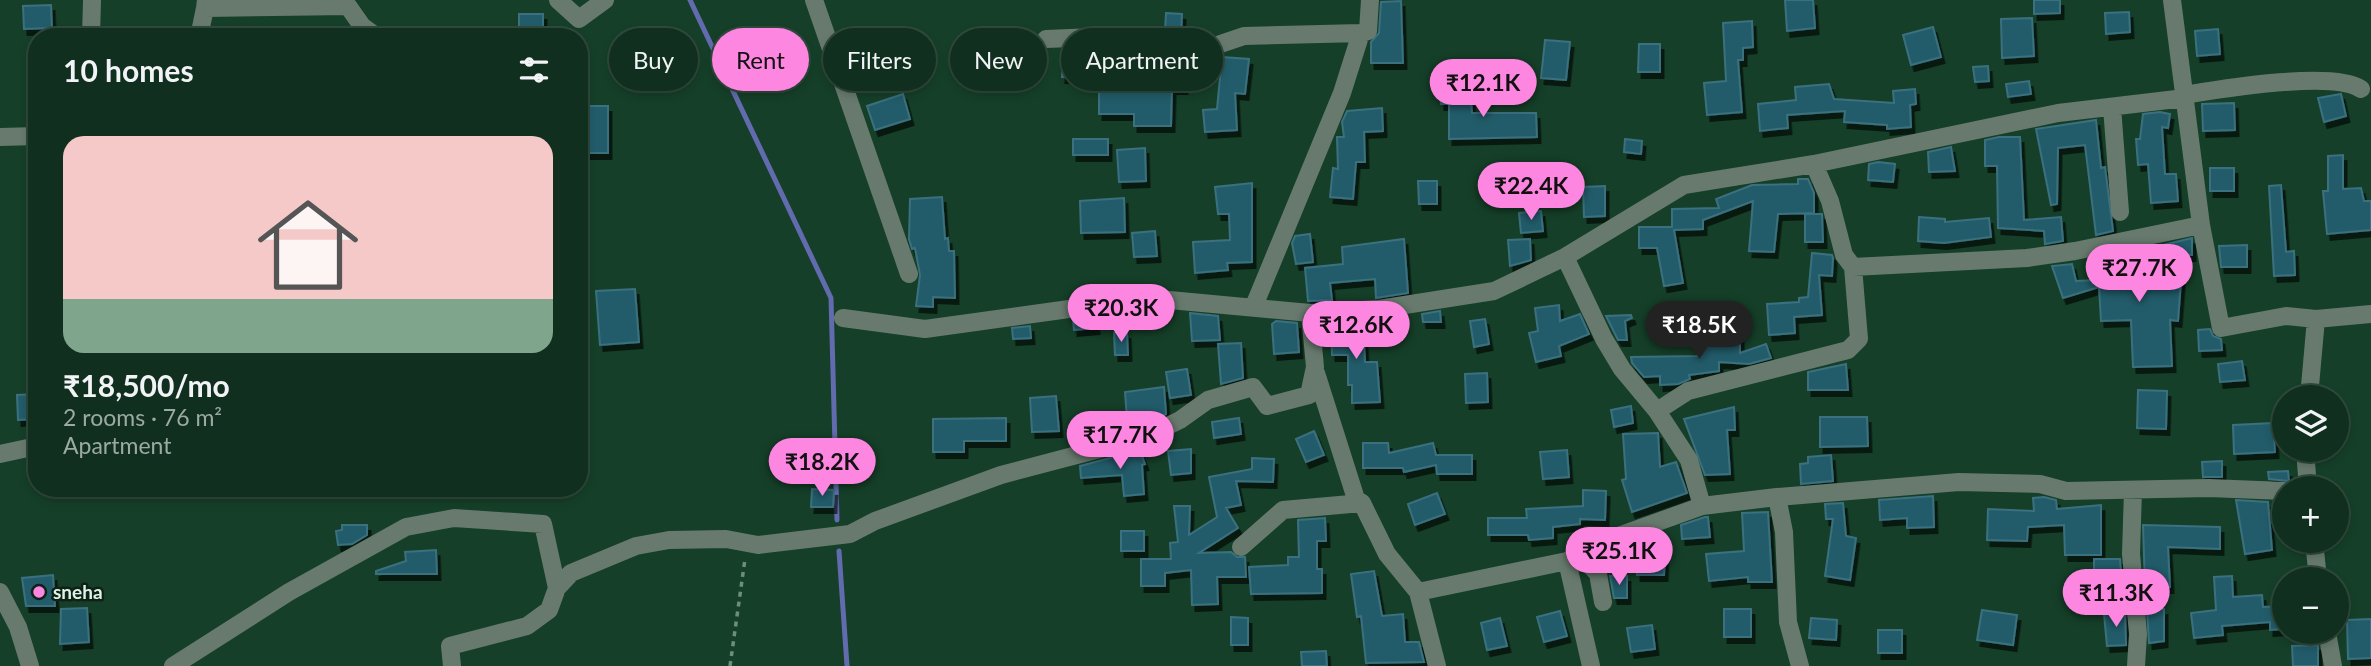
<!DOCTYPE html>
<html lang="en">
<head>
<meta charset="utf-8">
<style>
  body { margin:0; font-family:Lato,sans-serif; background:#193727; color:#f1f3f6; height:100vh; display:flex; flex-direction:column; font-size:26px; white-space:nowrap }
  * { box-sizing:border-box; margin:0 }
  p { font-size:23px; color:#9ca9a4 }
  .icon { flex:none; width:38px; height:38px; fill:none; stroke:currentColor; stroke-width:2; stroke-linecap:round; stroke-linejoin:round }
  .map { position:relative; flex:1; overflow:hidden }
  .side { position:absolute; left:28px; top:28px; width:560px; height:469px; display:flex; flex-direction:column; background:#102f1e; border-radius:28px; box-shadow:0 4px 10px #0003,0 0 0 2px #304a3c }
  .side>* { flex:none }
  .top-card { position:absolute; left:609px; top:28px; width:665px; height:63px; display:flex; gap:14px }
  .tools { position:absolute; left:2272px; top:385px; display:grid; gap:14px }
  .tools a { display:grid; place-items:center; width:77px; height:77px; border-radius:50%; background:#102f1e; box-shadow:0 4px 10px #0003,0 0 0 2px #304a3c; font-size:35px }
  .price { position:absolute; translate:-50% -60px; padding:0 16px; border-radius:24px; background:#fd86e1; color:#111; font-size:23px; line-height:46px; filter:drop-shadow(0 2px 4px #0008) }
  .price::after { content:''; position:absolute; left:50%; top:42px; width:21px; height:16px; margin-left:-10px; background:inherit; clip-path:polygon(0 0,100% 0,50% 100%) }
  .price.active { background:#222; color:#fff }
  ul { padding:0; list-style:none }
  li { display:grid; align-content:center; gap:14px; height:371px; padding:0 35px }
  li span { display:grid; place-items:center; height:217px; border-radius:21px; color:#555 }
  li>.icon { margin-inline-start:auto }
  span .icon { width:126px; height:126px; fill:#fffc; stroke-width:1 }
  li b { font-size:30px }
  h2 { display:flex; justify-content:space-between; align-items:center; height:84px; padding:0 35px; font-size:30px }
  .tag { padding:0 24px; border-radius:32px; background:#102f1e; box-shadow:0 4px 10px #0003,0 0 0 2px #304a3c; font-size:24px; line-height:63px }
  .tag.active { background:#fd86e1; color:#111 }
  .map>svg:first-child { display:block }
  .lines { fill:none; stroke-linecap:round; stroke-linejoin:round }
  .stream { stroke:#626bae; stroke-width:5 }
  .building { fill:#245c6a; stroke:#3a707f; stroke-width:2; filter:url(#shadow) }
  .path { stroke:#6c8e7b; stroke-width:3.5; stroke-dasharray:5 5; stroke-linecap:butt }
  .minor { stroke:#687a6e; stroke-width:18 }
  .poi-dot { fill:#fd86e1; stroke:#102117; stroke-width:2.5 }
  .labels { text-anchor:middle; stroke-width:5; stroke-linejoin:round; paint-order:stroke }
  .poi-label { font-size:19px; font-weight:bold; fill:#def5e6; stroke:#102117; text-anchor:start }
</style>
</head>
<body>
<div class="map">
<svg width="2371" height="666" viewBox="0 0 2371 666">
  <defs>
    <filter id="shadow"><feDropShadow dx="3.5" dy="6" stdDeviation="0" flood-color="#0009"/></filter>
  </defs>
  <rect width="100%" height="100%" fill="#153f28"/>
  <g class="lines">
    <path class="stream" d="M690,0L831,298L837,520
      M839,551L847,666"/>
  </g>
  <path class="building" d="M1785,0H1813L1815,28L1787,31Z
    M2034,0H2060V13L2034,14Z
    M1401,1L1403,63H1371V42L1379,33L1381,2Z
    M51,5L52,28L24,29L23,6Z
    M2129,12L2130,32L2106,34L2105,13Z
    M1166,13L1182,14L1181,38L1165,31Z
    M519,14H543V37H519Z
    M2032,18L2034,56L2002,58L2001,19Z
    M1752,21L1753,47L1743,48V60H1738L1742,112L1707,115L1704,83L1726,81L1723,23Z
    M1933,27L1941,57L1911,65L1903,35Z
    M2218,29L2220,54L2197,56L2195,31Z
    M1545,40L1570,42L1566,80L1541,78Z
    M1639,44H1660V72H1638Z
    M1142,46L1190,65H1184V88H1172L1171,126H1134V114H1099V82H1095V78L1062,77L1063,57H1125L1126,47Z
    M1222,57L1249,59L1245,94L1235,93L1237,130L1205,132L1203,110L1217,109Z
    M1988,66L1989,81L1975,82L1973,67Z
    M2029,81L2031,94L2008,97L2006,84Z
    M1829,84L1834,99L1894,103L1893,91L1915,89L1916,104L1910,105L1911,127L1887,129V125L1844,122L1845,111L1787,115L1788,128L1760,131L1758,104L1796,100L1795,87Z
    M1470,85L1472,113H1536L1537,137L1449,139V104H1441L1440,87Z
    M903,94L910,119L875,130L867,106Z
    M2341,94L2346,116L2324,122L2318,98Z
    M2234,103L2235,130L2203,131L2202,104Z
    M579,106H608V153H579Z
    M1382,108L1383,131L1364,132L1365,162H1356L1353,199L1330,197L1333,168L1338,169L1337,137H1344L1342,122L1347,111Z
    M2160,112L2170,114L2168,128L2162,127L2165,174H2176L2178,201L2151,203L2148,164L2138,165L2136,139H2140L2143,114Z
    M2096,120L2101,168L2105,167L2113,231L2096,235L2085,145L2058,148L2057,204L2051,205L2036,129Z
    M1999,137H2020L2024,220L2061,217L2063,241L2045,244L2044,231L1998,228L1997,166H1985V140Z
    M1073,139H1108V155H1073Z
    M1625,139L1642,141L1641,154L1624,152Z
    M1951,147L1955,171L1929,172L1928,152Z
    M1145,148L1146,181L1119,182L1117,150Z
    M2343,155V189L2361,188L2364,201H2371V230L2327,234L2323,191H2328V156Z
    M1878,162L1895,164L1893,182L1868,180L1869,164Z
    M1571,168L1573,195L1555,196L1553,170Z
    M2210,168H2234V191H2210Z
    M1798,179H1808L1814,193V213L1778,214L1774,252L1749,251L1753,201L1703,220V229L1674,230L1683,283L1664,286L1657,248H1639V227H1672V209L1719,208L1716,199L1752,185L1798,184Z
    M1418,181H1437V204H1419Z
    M1252,183V262L1227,263L1228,270L1195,273L1193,242L1230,240L1229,214H1218L1215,187Z
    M2281,185L2286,252L2294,251L2295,275L2274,276L2269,186Z
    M1605,186V216L1584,217L1583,187Z
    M942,197L945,239L948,238L949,251H954L955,298L933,297V307L916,306L920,275L915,248L912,249L909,239L910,199Z
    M1124,198L1125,232L1081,233L1080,201Z
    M1541,211L1543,231L1521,233L1519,213Z
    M1805,214H1822L1823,242H1805Z
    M1919,217L1945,219V222L1989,218L1991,237L1944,243L1918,241Z
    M1155,231L1157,256L1134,257L1132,233Z
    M1310,234L1313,262L1296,264L1292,243L1295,236Z
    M2192,238V255H2183L2178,321L2170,320L2172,366L2133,367L2131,320L2101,321L2099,287L2063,298L2052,266L2072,264L2076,281L2163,277V245Z
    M1404,239L1408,293L1376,298L1375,279L1330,283L1332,300L1308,301L1305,268L1343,264L1342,247Z
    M1530,239L1531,260L1510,266L1508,240Z
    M2247,245V267H2221L2219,246Z
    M1812,253L1832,255L1833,258L1832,276L1819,275L1822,315L1794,317L1795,333L1769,335L1767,304L1799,302V298L1808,297Z
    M635,289L639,342L600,345L596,291Z
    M1559,305L1560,321L1580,314L1589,334L1559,346L1561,356L1536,362L1529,333L1538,331L1535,308Z
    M1440,311L1441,322H1423L1422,314Z
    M1190,313L1218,316L1220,340L1192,341Z
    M1631,315L1632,318L1625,321L1627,340H1618L1606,316Z
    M1095,317L1096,328L1074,330L1073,320Z
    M1485,319L1489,344L1474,347L1470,321Z
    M1276,321L1297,323L1299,352L1274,354L1272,324Z
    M1363,321L1365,362H1377L1380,402L1352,403V385H1348V355H1332L1331,323Z
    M1030,326L1031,338L1013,339L1012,328Z
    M2210,329L2213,336L2221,339L2222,350L2199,351L2198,330Z
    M1725,330H1740V353L1766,344L1771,358L1749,364L1719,362V371L1689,375L1690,379L1678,384L1660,385V376L1644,377L1632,363L1631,357L1698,356L1697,347L1725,345Z
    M1114,333H1127L1128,355H1115Z
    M1241,343L1243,378L1221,384L1218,344Z
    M2242,361L2245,380L2220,382L2218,364Z
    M1846,364L1848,390H1808V372Z
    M1187,369L1191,395L1170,398L1166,372Z
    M1487,373L1488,402L1466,403L1465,374Z
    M1164,387L1166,414L1157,418L1127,419L1125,392Z
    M2138,390L2167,391L2166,429L2137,428Z
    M37,394V419L18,420L17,395Z
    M1056,396L1059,431L1032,432L1030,398Z
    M1631,406L1633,423L1614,427L1611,410Z
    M1734,407L1735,430H1727L1730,474L1705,475L1684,419Z
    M1820,417H1867L1868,446L1820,447Z
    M1006,418V441H964V452H933V419Z
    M1239,418L1241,434L1214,438L1212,422Z
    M2273,423L2275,452L2234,454L2233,425Z
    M1314,431L1324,455L1306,462L1296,439Z
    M1658,433L1660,467L1676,462L1687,493L1632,512L1622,480L1626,479L1623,434Z
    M1363,443H1388L1389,453L1433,443L1436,455H1472V474H1437L1436,465L1404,472L1403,468H1363Z
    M1191,449V473L1171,475L1168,451Z
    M1140,450L1145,464L1142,465L1144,494L1124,496L1122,475L1081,478L1080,466Z
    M1567,450L1569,477L1543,479L1540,452Z
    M1831,455L1833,481L1801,484L1800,464L1808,463V457Z
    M1252,458L1274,459L1273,482L1236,481L1241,505L1226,508L1238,528L1199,553L1231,552L1237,557H1245L1246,577H1217L1218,604L1192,605L1191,570L1165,573V586H1141V559H1171L1170,543L1178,542L1174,506H1190L1189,535L1217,517L1209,477L1252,469Z
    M2222,461V477H2203L2202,462Z
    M2288,471L2289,481L2269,479L2268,472Z
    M812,489L834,490L833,507H811Z
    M1583,490L1606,491L1605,520L1580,519V524L1553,527V538L1529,540L1528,535H1488V518H1527L1526,509L1583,506Z
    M1437,493L1445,514L1415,525L1408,504Z
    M1933,496L1934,527L1907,528V518L1880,520L1879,500Z
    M2044,497L2056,500L2057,509L2101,505V555H2065L2064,525L2028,527L2027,541L1987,540L1988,509L2034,511L2033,498Z
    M2236,500L2268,502L2272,550L2245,554Z
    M1843,503L1846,536L1856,538L1850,580L1825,576L1833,519H1826L1825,504Z
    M1768,512L1772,582H1748V577L1709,581L1706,554L1744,551L1742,513Z
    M1705,517H1708L1710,537L1682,539L1681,525Z
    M1325,518L1326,541H1317V569H1322V593L1251,594L1249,567L1288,565V557H1299L1298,520Z
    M342,525H367V535L352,544L338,545L336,531L342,530Z
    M2143,525L2220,527V549L2168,547L2170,587H2145Z
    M1121,531H1144V551H1121Z
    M1637,549H1665L1664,575H1637Z
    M436,550L437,574H376V571L406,561L405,552Z
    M2094,559H2120L2122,586H2111V573H2094Z
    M1374,571L1382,616L1403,614L1405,642H1419L1424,662L1366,663L1361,616L1357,617L1351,574Z
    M53,575L55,606H26L22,578Z
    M1610,576H1627V598H1614Z
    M2232,576L2233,597L2262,595L2263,607L2284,606V629L2270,630V622L2222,626L2223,635L2194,638L2191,613L2216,610L2214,577Z
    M87,608L89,642L60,644L61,609Z
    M1724,609H1751V637H1724Z
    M2164,609V641L2149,643L2147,610Z
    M1982,610L2017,615L2013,645L1977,640Z
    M1560,611L1567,636L1544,642L1537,617Z
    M2125,612L2126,645L2107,646L2104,614Z
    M1231,617L1248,618V645H1231Z
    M1500,618L1507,646L1487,650L1481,623Z
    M1811,618L1837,620L1836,640L1809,638Z
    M2371,619V658L2348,659L2347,620Z
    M1652,625L1655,649L1631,652L1627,628Z
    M1878,630H1902V653H1878Z
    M2318,645V666H2293L2292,646Z
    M1326,651L1327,666H1302L1301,652Z"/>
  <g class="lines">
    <path class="path" d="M730,666L745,559"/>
    <path class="minor" d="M206,0L205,8L348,6
      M558,0L579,19L605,0
      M814,0L909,274
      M2172,0L2201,225L2221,328L2286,316L2316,319L2309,397
      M348,6L362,26L377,37
      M91,37L92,0
      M199,37L205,8
      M1046,39L1144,35L1191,54L1244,36L1361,33
      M2184,95C2221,89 2333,70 2361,89
      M2112,107L2120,212
      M0,137L37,136
      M1565,257L1604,339L1622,369L1657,411L1689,460L1702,506L1610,539L1580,554L1598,574L1603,602
      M1853,267L2027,258L2075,251L2201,225
      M1254,306L1342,93L1361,33L1368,31L1370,0
      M843,318L925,329L1148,298L1310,313
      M2316,319L2371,314
      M1316,373L1356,499L1362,503L1387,554L1418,592
      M1657,411L1688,391L1848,350L1859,339L1853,267L1844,255L1830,201L1814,164
      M2305,450L2308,488
      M0,454L37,446
      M2133,490L2131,554L2138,634L2136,666
      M1777,497L1959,482L2040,484L2066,491L2209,488L2284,491
      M1702,506L1777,497L1784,532L1788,622L1800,666
      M2314,541L2318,579
      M1241,547L1283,510L1362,503
      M1567,561L1591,666
      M0,592L18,627L30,666
      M2327,632L2333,666
      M173,666L289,592L406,527L454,518L543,524L557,588
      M452,666L450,646L527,626L549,610L557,588L571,573L636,546L669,540L726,539L758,545L850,534L875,521L1001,475L1145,437L1180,420L1208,400L1253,387L1267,406L1309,395L1315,367L1310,313L1379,309L1494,291L1565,257L1684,185L1814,164L2058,113L2185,98
      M1437,666L1418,592L1567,561L1580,554"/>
  </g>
  <circle class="poi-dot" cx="39" cy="592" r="7"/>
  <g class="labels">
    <g class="poi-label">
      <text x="53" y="599">sneha</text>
    </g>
  </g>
</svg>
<div class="tools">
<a><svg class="icon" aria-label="layers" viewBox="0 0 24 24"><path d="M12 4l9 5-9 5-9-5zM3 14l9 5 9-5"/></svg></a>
<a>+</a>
<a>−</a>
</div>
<b class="price" style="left:1483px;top:119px">₹12.1K</b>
<b class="price" style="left:1531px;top:222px">₹22.4K</b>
<b class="price" style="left:2139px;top:304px">₹27.7K</b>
<b class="price" style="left:1121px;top:344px">₹20.3K</b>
<b class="price" style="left:1356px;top:361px">₹12.6K</b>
<b class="price active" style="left:1699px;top:361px">₹18.5K</b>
<b class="price" style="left:1120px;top:471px">₹17.7K</b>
<b class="price" style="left:822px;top:498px">₹18.2K</b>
<b class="price" style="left:1619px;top:587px">₹25.1K</b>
<b class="price" style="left:2116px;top:629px">₹11.3K</b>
<div class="top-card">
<a class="tag">Buy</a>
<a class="tag active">Rent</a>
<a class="tag">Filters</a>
<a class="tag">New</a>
<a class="tag">Apartment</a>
</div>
<section class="side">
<h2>10 homes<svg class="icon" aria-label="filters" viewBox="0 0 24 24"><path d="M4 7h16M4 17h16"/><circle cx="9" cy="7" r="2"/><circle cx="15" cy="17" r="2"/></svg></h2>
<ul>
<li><span style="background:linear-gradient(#f6c9c9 75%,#7fa58c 0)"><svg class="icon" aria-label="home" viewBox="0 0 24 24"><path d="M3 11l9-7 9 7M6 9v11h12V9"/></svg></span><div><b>₹18,500/mo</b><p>2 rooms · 76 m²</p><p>Apartment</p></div></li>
</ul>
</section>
</div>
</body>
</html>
